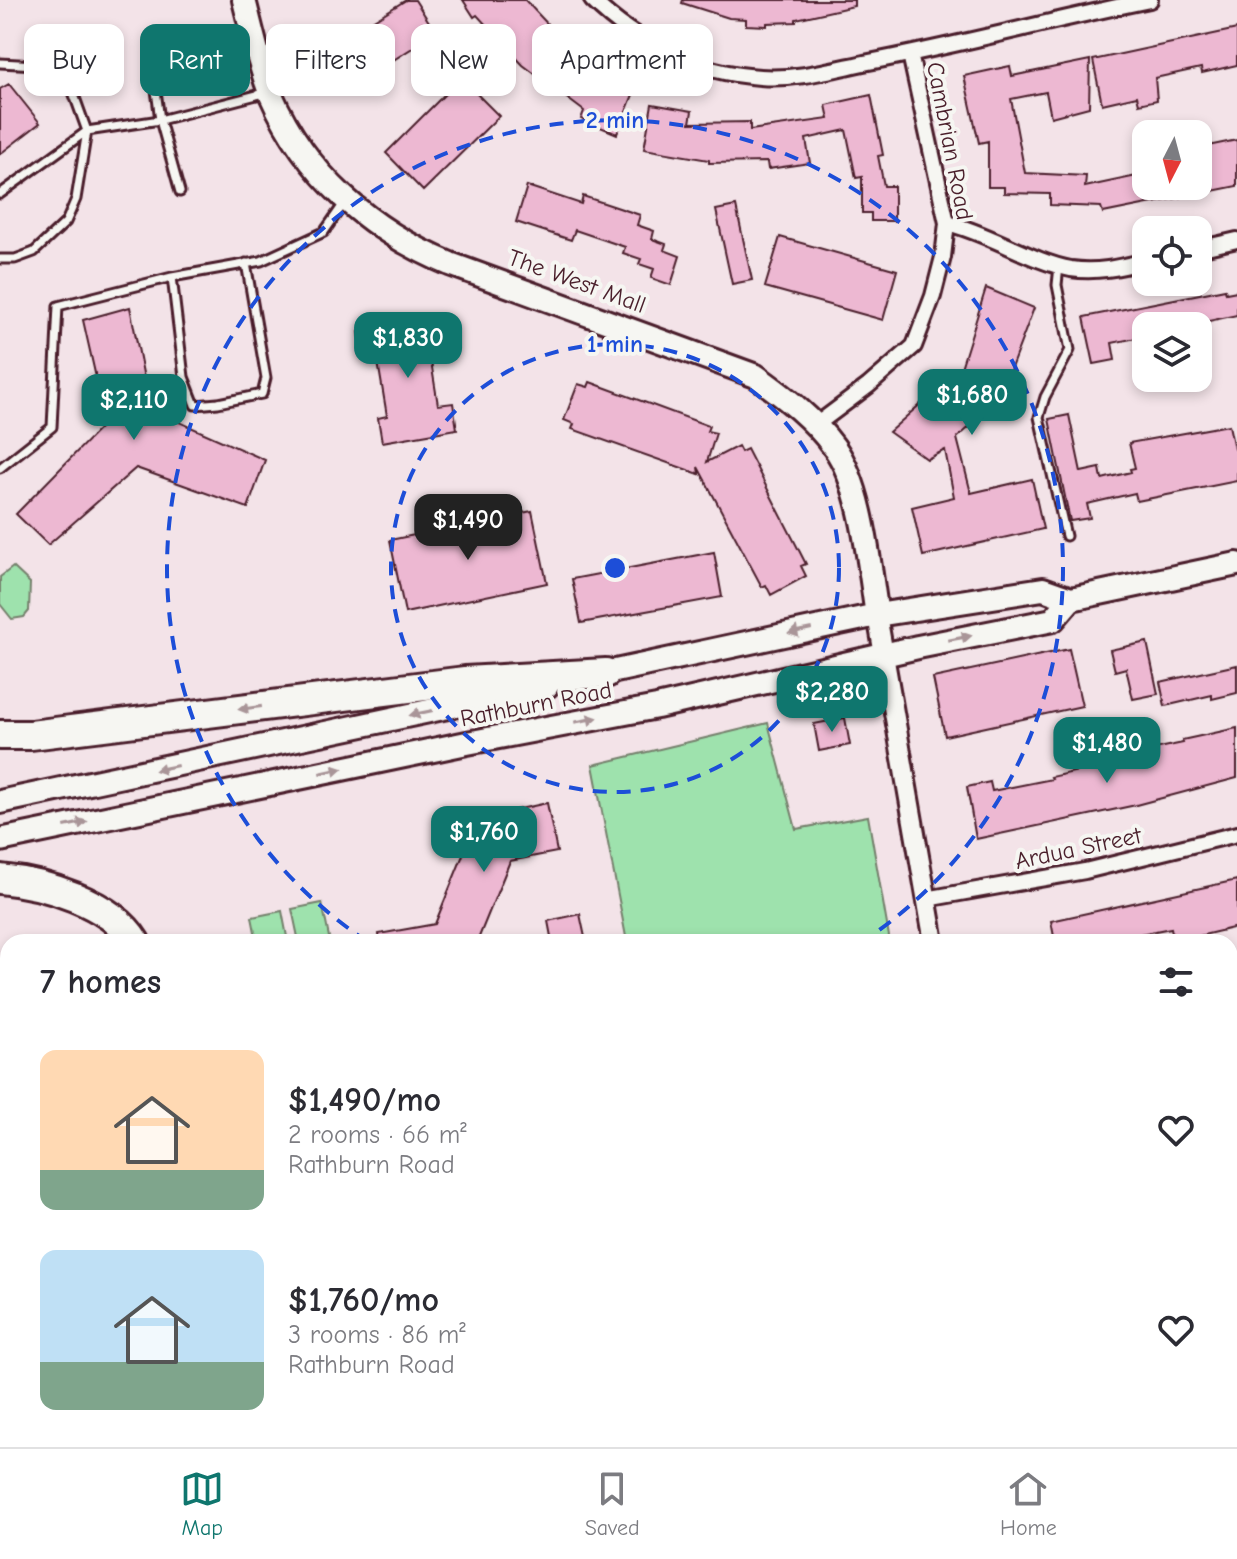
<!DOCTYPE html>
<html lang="en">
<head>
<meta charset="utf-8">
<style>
  body { margin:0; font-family:"Comic Neue",sans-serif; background:#f7f7f7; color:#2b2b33; height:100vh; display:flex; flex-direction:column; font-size:30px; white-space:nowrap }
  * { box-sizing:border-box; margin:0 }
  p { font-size:26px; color:#7c7c81 }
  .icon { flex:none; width:44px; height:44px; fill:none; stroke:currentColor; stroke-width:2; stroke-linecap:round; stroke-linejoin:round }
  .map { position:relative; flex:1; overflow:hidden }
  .details { position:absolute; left:0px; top:934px; width:1238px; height:514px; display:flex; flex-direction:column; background:#fff; border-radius:24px 24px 0 0; box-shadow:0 4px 12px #0003 }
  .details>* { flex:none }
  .hud { position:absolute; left:24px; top:24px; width:800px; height:72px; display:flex; gap:16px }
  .needle { width:52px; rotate:186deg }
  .controls { position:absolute; left:1132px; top:120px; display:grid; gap:16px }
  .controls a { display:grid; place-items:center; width:80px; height:80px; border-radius:16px; background:#fff; box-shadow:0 4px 12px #0003; font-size:40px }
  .price { position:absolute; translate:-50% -68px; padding:0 18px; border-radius:16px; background:#0f766e; color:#fff; font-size:26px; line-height:52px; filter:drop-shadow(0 2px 4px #0008) }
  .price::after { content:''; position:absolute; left:50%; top:48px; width:24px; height:18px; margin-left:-12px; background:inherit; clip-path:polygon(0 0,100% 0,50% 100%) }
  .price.on { background:#222; color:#fff }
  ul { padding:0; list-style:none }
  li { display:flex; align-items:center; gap:24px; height:200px; padding:0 40px }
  li span { display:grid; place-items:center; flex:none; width:224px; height:160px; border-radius:16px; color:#555 }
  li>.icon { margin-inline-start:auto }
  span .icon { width:96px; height:96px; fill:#fffc; stroke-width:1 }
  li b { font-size:34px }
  h2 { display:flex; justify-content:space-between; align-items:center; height:96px; padding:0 40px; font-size:34px }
  .pill { padding:0 28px; border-radius:16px; background:#fff; box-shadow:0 4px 12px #0003; font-size:28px; line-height:72px }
  .pill.on { background:#0f766e; color:#fff }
  .dock { display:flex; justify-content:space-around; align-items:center; height:112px; border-top:2px solid #e1e1e2; background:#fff; font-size:22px; color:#7c7c81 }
  .dock a { display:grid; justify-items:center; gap:4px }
  .dock .on { color:#0f766e }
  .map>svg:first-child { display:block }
  .green { fill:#9ee2ad; stroke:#74806c; stroke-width:2 }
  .building { fill:#edb8d2; stroke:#4a1f2b; stroke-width:2 }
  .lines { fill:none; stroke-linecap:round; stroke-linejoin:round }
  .service-casing { stroke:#4a1f2b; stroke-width:13 }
  .minor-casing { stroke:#4a1f2b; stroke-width:20 }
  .tertiary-casing { stroke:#4a1f2b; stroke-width:24 }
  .secondary-casing { stroke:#4a1f2b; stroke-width:28 }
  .motorway-casing { stroke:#4a1f2b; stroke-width:34 }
  .service { stroke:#f6f6f2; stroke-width:7 }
  .minor { stroke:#f6f6f2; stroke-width:14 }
  .tertiary { stroke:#f6f6f2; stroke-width:18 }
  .secondary { stroke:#f6f6f2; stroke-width:22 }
  .motorway { stroke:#f6f6f2; stroke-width:28 }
  .oneway { fill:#a99598 }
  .ring { fill:none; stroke:#1d4ed8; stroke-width:4; stroke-dasharray:14 10 }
  .labels { text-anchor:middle; stroke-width:8; stroke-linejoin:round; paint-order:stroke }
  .street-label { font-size:24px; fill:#4a1f2b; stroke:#f6f6f2 }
  .centre { fill:#1d4ed8; stroke:#f6f6f2; stroke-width:4 }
  .ring-label { font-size:24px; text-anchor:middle; font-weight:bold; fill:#1d4ed8; stroke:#f6f6f2; stroke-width:8; stroke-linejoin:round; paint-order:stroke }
</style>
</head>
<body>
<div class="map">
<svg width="1237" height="1447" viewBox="0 0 1237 1447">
  <rect width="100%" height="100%" fill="#f3e3e8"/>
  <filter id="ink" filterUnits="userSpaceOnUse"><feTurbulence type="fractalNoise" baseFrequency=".0125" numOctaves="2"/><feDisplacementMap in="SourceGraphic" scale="16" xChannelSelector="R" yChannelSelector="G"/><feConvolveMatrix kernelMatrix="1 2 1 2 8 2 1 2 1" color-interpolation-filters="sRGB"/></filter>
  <g filter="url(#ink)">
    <path class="green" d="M13,567L30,583L29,611L24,617L12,619L0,604V577Z
      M768,723L796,829L868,816L890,942H627L593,765Z
      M322,903L330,942H299L292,909Z
      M282,911L288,942H257L252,917Z"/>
    <path class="building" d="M406,0H415L436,33L346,90L322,52Z
      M463,0H525L555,32L593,61L590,65L637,85L617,134L581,119L584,111L523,65L477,15L474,17Z
      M683,0H854V6L796,19V22L767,23V26L746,25V19L729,18L682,3Z
      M1237,29V65L1202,73L1201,68L1155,78L1157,100L1139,104L1137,96L1102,104L1093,60Z
      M1090,60L1089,107L1051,117L1046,92L1011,99L1025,173L1086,176L1085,187L1146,174V186H1198V148L1237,140V186L1103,213L1101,207L1050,205V194L1004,193V187H988V141L979,143L964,76L1010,66L1012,76Z
      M461,78L499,116L423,191L386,153Z
      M9,84L40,123L0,154V89Z
      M871,95L883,155L878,156L884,186H894V221H871V213H862V177L856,178L846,130L806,139L810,163L768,169L767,162L709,163V160L644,149L652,104L692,111L690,123L750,122V130L829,119L826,105Z
      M527,186L581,204L583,196L640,215L637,225L654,231L652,239L666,244L664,250L680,256L671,285L651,278L654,269L639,264L641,259L623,253L625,247L575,230L571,240L516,222Z
      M736,206L752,280L732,284L716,210Z
      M780,237L897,270L883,320L765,287Z
      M986,288L1034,308L998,402L957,438L971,493L1032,479L1043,529L923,556L912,507L954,497L945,450L927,459L889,432L961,368Z
      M1225,289L1226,293L1237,291V315L1204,322L1205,326H1146V336L1112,343L1115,360L1094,364L1084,317Z
      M130,307L150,409L265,460L248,508L136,468L48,545L16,514L106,422L83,320Z
      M437,319L440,341L428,343L438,405L453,403L457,429L382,442L378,418L387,416L377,356L363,358L359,332Z
      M590,382L709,426L707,431L716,433L707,462L738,446L741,452L747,449L806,564L801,566L806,576L771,595L766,585L762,587L698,467L699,474L572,429L574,424L564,420L578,384L588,387Z
      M1069,415L1081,472L1100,468L1102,479L1131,472L1130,469L1135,468L1129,443L1229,425L1234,449H1237V481L1137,501L1135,493L1087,504L1090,518L1070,521L1049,419Z
      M532,511L547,583L405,613L390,540Z
      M714,552L722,597L581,623L572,579Z
      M1147,642L1158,694L1133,699L1126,668L1115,671L1110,650Z
      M1069,649L1082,706L945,736L933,678Z
      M1237,665V693L1212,699V695L1165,706L1160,682Z
      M845,718L850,745L819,751L814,724Z
      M1237,728V778L1136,805L976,839L967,787L990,782L992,791L1052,779L1051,777L1101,766L1102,760L1183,743L1182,740Z
      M547,803L557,852L510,861L477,942H380L379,934L435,924L478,818Z
      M1237,880V927L1174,942L1171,928L1099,942H1055L1051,921Z
      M580,914L586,942H552L548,921Z"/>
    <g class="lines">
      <g class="service-casing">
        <path id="service" d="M151,53L160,120L180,192
          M0,63L36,65L61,75L73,92L87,131L76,199L66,222L34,252L15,259H0
          M0,194L87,131L160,120L268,92
          M246,263L266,378L262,394L218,403L195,405L184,377L172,277L261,261L324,232L345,202
          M1059,266L1057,285L1070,350L1045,397L1039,417L1066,536
          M0,468L52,427L58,306L172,277"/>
      </g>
      <g class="minor-casing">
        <path id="minor" d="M592,0C637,44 697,73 760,77C797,80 834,69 869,62C963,44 1056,19 1150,0
          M947,223C989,233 1032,262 1071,269C1097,273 1121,267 1146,261
          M1198,249L1237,240
          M816,425L868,386L914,346L933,296L943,257L947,223L910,54
          M926,899L1085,871L1237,834
          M1230,1081L1237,1080
          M545,1447L555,1440
          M896,1447L899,1440"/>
      </g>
      <g class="tertiary-casing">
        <path id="tertiary" d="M877,615L934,942
          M1230,1333L1237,1332"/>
      </g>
      <g class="secondary-casing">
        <path id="secondary" d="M244,0C252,31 259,65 271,95C306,175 370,231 450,264L756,376C785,397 813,418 834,447C863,487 869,566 877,615
          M592,676L877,615L1043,589L1071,599L1237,564
          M0,802L547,686
          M0,840L467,743L657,707L918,647L1053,620L1071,599"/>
      </g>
      <g class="motorway-casing">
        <path id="motorway" d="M0,735H31L465,681L606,673
          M0,879C43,883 111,902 135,942
          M0,1148L8,1150"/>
      </g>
      <use href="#service" class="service"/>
      <use href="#minor" class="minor"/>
      <use href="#tertiary" class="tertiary"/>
      <use href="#secondary" class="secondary"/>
      <use href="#motorway" class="motorway"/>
    </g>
    <defs><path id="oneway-solid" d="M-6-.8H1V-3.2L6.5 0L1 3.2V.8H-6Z" transform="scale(2)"/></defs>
    <g class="oneway">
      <use href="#oneway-solid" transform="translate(800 631) rotate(168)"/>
      <use href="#oneway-solid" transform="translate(960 638) rotate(-11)"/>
      <use href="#oneway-solid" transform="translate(250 708) rotate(172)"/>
      <use href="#oneway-solid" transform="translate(421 713) rotate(168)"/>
      <use href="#oneway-solid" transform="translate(586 720) rotate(-11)"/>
      <use href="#oneway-solid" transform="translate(166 768) rotate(168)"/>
      <use href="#oneway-solid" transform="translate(331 771) rotate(-12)"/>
      <use href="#oneway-solid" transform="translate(76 824) rotate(-12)"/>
    </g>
  </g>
  <g class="ring">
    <circle cx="615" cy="568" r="224"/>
    <path d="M368 942A448 448 0 1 1 862 942"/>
  </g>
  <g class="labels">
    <g class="street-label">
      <text transform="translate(950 141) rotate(79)" y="8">Cambrian Road</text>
      <text transform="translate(577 281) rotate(20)" y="8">The West Mall</text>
      <text transform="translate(536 704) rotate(-11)" y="8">Rathburn Road</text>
      <text transform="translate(1078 848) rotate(-12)" y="8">Ardua Street</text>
    </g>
  </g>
  <circle cx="615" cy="568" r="12" class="centre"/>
  <g class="ring-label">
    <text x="615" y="128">2 min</text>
    <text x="615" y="352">1 min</text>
  </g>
</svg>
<div class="controls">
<a><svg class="needle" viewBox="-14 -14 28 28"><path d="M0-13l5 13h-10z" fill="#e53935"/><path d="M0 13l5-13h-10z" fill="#7c7c81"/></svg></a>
<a><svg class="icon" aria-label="locate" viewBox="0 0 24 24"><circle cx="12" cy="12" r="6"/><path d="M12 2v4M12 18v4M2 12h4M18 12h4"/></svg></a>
<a><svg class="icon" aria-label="layers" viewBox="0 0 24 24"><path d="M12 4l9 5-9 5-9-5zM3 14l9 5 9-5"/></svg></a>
</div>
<b class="price" style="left:408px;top:380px">$1,830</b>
<b class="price" style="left:972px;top:437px">$1,680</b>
<b class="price" style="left:134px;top:442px">$2,110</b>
<b class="price on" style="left:468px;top:562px">$1,490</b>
<b class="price" style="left:832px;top:734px">$2,280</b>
<b class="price" style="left:1107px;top:785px">$1,480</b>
<b class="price" style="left:484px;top:874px">$1,760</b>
<div class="hud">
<a class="pill">Buy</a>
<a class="pill on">Rent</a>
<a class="pill">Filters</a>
<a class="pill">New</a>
<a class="pill">Apartment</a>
</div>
<section class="details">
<h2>7 homes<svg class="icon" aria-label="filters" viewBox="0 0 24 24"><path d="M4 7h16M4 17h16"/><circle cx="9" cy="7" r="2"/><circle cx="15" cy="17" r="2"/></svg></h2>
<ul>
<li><span style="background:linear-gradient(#ffd9b3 75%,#7fa58c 0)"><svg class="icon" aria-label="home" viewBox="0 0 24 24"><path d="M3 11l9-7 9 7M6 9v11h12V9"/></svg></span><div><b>$1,490/mo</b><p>2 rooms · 66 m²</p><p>Rathburn Road</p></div><svg class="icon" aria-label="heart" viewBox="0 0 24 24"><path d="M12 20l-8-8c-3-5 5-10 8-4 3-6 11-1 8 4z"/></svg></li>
<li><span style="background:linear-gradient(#bfe0f5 70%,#7fa58c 0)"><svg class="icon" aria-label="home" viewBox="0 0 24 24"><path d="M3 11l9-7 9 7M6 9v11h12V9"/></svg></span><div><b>$1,760/mo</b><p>3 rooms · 86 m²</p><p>Rathburn Road</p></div><svg class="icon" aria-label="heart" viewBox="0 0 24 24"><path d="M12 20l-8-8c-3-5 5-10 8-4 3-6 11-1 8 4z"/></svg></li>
</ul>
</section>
</div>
<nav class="dock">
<a class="on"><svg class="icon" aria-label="map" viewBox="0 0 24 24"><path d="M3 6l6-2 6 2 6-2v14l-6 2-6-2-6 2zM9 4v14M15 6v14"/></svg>Map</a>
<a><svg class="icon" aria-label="saved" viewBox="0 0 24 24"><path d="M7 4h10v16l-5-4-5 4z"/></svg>Saved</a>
<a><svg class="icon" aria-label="home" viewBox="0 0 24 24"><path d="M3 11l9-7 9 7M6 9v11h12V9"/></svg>Home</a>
</nav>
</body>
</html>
